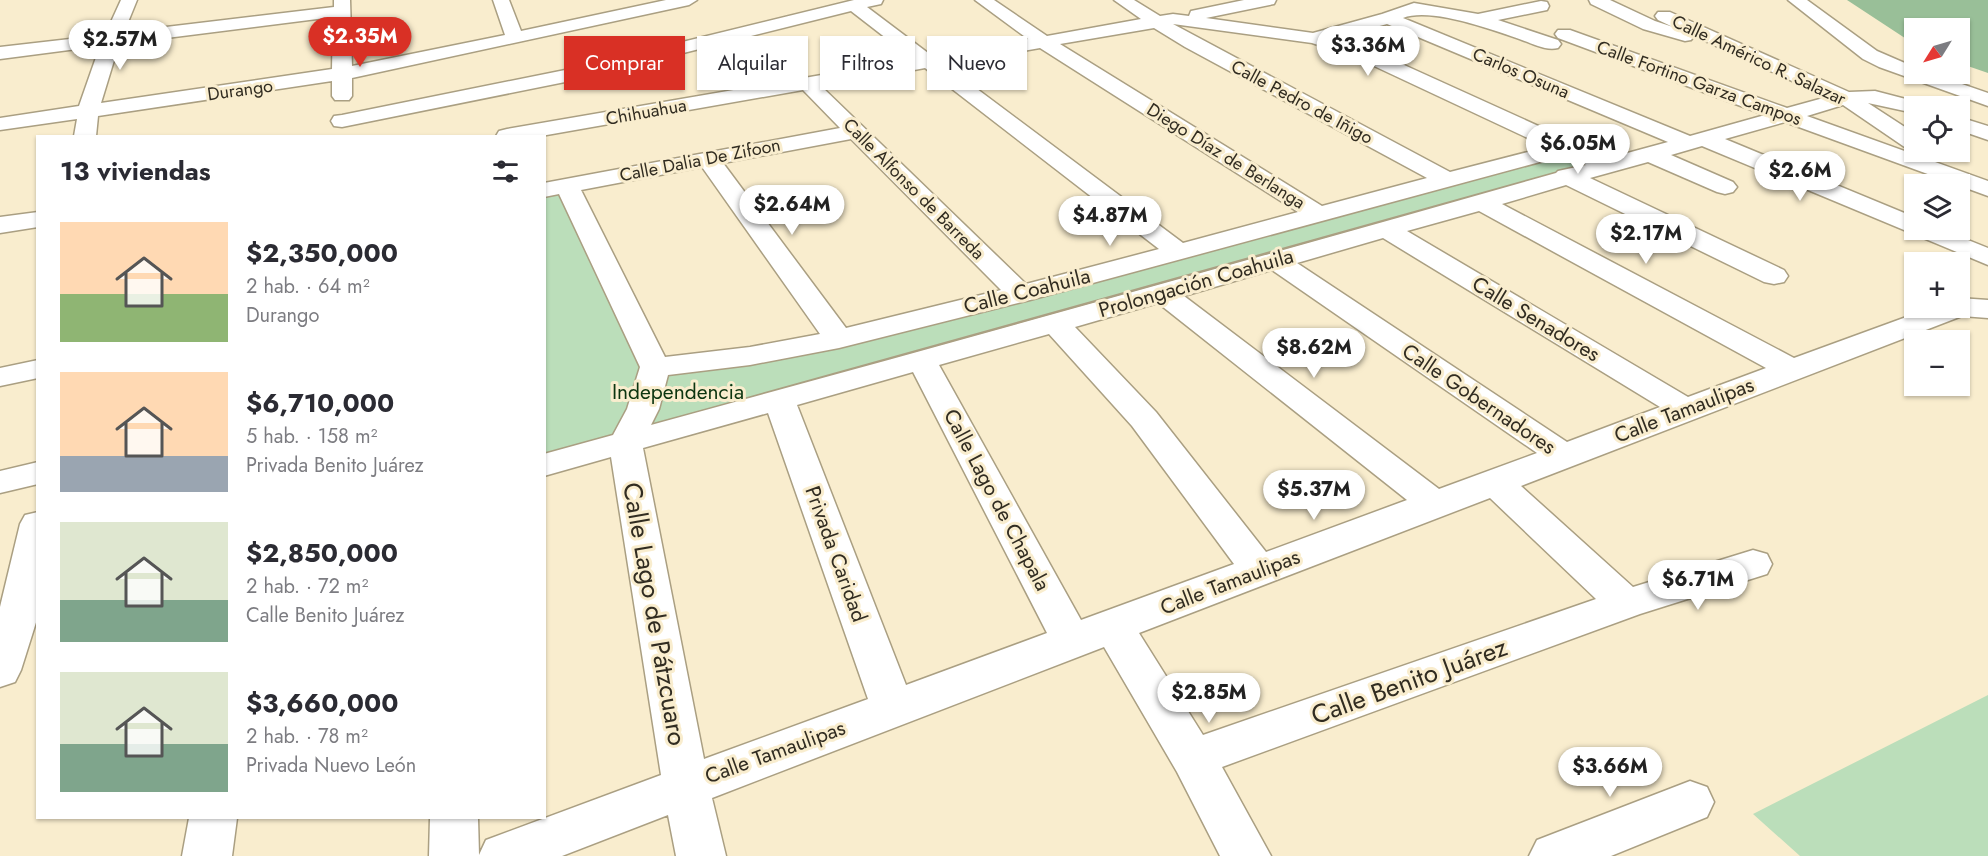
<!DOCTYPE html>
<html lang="es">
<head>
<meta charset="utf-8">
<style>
  body { margin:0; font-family:Jost,sans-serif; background:#f7f7f7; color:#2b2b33; height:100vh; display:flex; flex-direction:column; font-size:22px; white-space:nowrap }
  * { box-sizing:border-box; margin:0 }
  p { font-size:20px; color:#7c7c81 }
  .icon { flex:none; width:33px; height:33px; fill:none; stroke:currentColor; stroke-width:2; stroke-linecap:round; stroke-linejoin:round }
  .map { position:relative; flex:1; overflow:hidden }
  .sheet { position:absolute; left:36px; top:135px; width:510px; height:684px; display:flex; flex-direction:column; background:#fff; border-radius:0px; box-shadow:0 2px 4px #0004 }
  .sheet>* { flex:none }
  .guide { position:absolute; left:564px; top:36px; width:570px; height:54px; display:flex; gap:12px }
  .needle { width:39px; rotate:233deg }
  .buttons { position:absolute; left:1904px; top:18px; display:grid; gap:12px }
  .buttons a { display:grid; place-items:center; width:66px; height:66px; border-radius:0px; background:#fff; box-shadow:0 2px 4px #0004; font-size:30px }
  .price { position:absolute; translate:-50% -51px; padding:0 14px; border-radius:21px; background:#fff; color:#222; font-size:20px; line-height:39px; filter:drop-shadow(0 2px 3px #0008) }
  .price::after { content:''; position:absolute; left:50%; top:36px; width:18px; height:14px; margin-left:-9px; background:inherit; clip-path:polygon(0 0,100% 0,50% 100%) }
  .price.current { background:#d93025; color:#fff }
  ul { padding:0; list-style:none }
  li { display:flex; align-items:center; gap:18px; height:150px; padding:0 24px }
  li span { display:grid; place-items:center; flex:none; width:168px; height:120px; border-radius:0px; color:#555 }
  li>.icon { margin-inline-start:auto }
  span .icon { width:72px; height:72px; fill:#fffc; stroke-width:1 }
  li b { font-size:26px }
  h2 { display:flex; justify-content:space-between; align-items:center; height:72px; padding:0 24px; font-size:26px }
  .tag { padding:0 21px; border-radius:0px; background:#fff; box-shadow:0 2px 4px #0004; font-size:21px; line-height:54px }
  .tag.current { background:#d93025; color:#fff }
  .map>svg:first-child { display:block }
  .green { fill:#bbdeba }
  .forest { fill:#99bf98 }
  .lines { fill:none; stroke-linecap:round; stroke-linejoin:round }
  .minor-casing { stroke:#aa9f82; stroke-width:3 }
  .minor { fill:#fff; fill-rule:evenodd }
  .labels { text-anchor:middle; stroke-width:6; stroke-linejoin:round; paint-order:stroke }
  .far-street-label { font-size:18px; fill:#312c21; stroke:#f9edce }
  .street-label { font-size:21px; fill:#312c21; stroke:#f9edce }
  .park-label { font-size:21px; fill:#0c3510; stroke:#f9edce }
  .near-street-label { font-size:26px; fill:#312c21; stroke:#f9edce }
</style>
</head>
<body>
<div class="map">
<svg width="1988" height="856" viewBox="0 0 1988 856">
  <rect width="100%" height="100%" fill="#f9edce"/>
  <path class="green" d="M1548,157L1582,166L855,369L545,465V190L567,186L655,367L750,356Z
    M1988,695V856H1800L1753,814Z"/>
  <path class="forest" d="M1847,0H1988V73L1959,63V28H1914V44Z"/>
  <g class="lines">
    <g class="minor-casing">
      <path id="minor" d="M121,0H137L124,32L334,7V0H350L352,66L505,35L493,0H509L521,31L666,0H697L689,5L352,78V96L349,100H335L332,96V81L98,116L96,136H74L77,119L0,130V118L79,106L100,46L0,59V47L105,35ZM333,17L332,69L101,103L119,44Z
        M854,0H883L881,4L867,7L932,56L1028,39L975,0H994L1047,36L1141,19L1114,0H1134L1160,16L1173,14L1189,16L1191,11L1244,0H1276L1274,4L1206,18L1313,33L1382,14L1414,3L1478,14L1541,1L1547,2L1549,6L1547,10L1498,20L1558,40L1561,44L1558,48C1546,51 1534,44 1522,40C1493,30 1431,7 1403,18L1690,136L1765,115L1558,38L1555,34L1558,30H1570L1787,108L1827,97L1694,36L1691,40L1685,41L1643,29L1591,4L1589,0H1610L1655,21L1673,27L1658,20L1655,16L1658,12H1670L1849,92L1875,91L1921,103L1924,106H1914V113L1868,103L1914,133V150L1906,148L1843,105L1807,116L1988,181V196L1785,122L1725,139L1914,217V230H1943L1988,248V265L1702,146L1671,155L1733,182L1737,187L1733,192L1725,194L1717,192L1648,162L1590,178L1784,270L1788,276L1784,282L1774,284L1764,282L1566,185L1502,204L1794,358L1931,308H1959V298L1988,300V318L1962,316L1521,486L1633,587L1753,550L1767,554L1772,564L1767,574L1640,614L1222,767L1271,856H1220L1177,772L1104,647L712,798L726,856H676L668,815L562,856H429L430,818H478L479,855L486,840L661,775L611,457L544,476V454L613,435L627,409L640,367L559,194L544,197V183L840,128L803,90L541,136H496L499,131L507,129L769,84L731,41L580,79L342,127L334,126L331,121L334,116L342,115L580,67ZM851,11L913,59L787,81L747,37ZM1173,24L1312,43L1357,58L1547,147L1450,172ZM1387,24L1668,142L1609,158L1371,50L1335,38ZM1154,28L1185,47L1427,178L1322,206L1060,44ZM1040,48L1298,212L1183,243L945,65ZM925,68L1159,249L1026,284L822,87ZM851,139L1001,290L846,328L723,163ZM1566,155L1586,165L1558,171L1556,173C1257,258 954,342 651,425L659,409L668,375L750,365L839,348L1030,300ZM702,167L820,334L750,347L665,357L581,190ZM1479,211L1766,368L1688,397L1407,231ZM1383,238L1660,407L1567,442L1297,263ZM1272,270L1537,453L1439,489L1184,296ZM1158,303L1407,500L1266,552L1156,412L1075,327ZM1049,334L1132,426L1234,564L1081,620L939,365ZM913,372L1047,633L906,685L797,405ZM768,413L868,699L704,759L643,448ZM1490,498L1596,599L1203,735L1139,633Z
        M1788,0H1807L1877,51L1914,67V74H1933L1988,93V106L1879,67L1863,59Z
        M1959,117L1988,126V140L1959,130Z
        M38,212V227L0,233V217Z
        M38,360V378L0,386V368Z
        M38,462V484L0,493V471Z
        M38,512V616L21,670L15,682L0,687V607L20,524L25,515Z
        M1690,781L1707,787L1714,802L1707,817L1611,856H1529L1537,840Z
        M189,818H237L232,856H182Z"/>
    </g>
    <use href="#minor" class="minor"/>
  </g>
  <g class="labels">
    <g class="far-street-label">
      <text transform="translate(1759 60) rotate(25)" y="6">Calle Américo R. Salazar</text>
      <text transform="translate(1521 73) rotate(23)" y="6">Carlos Osuna</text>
      <text transform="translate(1699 83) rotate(20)" y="6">Calle Fortino Garza Campos</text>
      <text transform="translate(240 90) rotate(-8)" y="6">Durango</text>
      <text transform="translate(1302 102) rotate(28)" y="6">Calle Pedro de Iñigo</text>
      <text transform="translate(646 112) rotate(-10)" y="6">Chihuahua</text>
      <text transform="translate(1226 156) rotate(32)" y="6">Diego Díaz de Berlanga</text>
      <text transform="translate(700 160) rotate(-11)" y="6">Calle Dalia De Zifoon</text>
      <text transform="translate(914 189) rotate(45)" y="6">Calle Alfonso de Barreda</text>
    </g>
    <g class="street-label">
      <text transform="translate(1196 283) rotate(-16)" y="7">Prolongación Coahuila</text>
      <text transform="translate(1027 291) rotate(-14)" y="7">Calle Coahuila</text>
      <text transform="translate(1536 319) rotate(31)" y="7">Calle Senadores</text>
      <text transform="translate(1479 399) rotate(34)" y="7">Calle Gobernadores</text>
      <text transform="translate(1684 410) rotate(-21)" y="7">Calle Tamaulipas</text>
      <text transform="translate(997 500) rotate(62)" y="7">Calle Lago de Chapala</text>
      <text transform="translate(836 554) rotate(70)" y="7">Privada Caridad</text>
      <text transform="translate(1230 582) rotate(-21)" y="7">Calle Tamaulipas</text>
      <text transform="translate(775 752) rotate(-20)" y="7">Calle Tamaulipas</text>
    </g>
    <g class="park-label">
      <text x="678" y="399">Independencia</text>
    </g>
    <g class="near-street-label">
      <text transform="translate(655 614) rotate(80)" y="9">Calle Lago de Pátzcuaro</text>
      <text transform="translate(1409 681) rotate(-20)" y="9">Calle Benito Juárez</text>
    </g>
  </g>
</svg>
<div class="buttons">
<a><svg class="needle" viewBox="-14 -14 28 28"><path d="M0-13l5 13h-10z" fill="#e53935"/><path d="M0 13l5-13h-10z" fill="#7c7c81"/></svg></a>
<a><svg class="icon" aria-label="locate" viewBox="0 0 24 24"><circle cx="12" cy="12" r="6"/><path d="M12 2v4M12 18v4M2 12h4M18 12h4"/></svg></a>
<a><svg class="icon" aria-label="layers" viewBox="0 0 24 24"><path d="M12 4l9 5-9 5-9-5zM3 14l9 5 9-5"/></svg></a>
<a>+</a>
<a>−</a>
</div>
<b class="price current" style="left:360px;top:68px">$2.35M</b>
<b class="price" style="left:120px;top:71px">$2.57M</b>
<b class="price" style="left:1368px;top:77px">$3.36M</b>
<b class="price" style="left:1578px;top:175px">$6.05M</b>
<b class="price" style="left:1800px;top:202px">$2.6M</b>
<b class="price" style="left:792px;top:236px">$2.64M</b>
<b class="price" style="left:1110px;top:247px">$4.87M</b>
<b class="price" style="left:1646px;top:265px">$2.17M</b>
<b class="price" style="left:1314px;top:379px">$8.62M</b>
<b class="price" style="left:1314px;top:521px">$5.37M</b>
<b class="price" style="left:1698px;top:611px">$6.71M</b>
<b class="price" style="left:1209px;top:724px">$2.85M</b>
<b class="price" style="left:1610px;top:798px">$3.66M</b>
<div class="guide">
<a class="tag current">Comprar</a>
<a class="tag">Alquilar</a>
<a class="tag">Filtros</a>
<a class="tag">Nuevo</a>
</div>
<section class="sheet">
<h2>13 viviendas<svg class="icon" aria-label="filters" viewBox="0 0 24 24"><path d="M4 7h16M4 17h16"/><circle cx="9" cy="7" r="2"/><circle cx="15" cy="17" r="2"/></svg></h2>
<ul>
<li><span style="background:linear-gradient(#ffd9b3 60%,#8fb573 0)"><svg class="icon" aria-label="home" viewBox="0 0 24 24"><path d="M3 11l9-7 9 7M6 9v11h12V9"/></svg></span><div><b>$2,350,000</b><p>2 hab. · 64 m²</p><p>Durango</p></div></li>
<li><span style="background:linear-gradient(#ffd9b3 70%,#9aa5b1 0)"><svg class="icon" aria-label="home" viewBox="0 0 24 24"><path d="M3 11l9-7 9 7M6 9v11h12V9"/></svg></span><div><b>$6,710,000</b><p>5 hab. · 158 m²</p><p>Privada Benito Juárez</p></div></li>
<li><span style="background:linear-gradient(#dfe7d0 65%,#7fa58c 0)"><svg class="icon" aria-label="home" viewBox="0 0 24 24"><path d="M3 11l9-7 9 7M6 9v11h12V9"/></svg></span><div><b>$2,850,000</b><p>2 hab. · 72 m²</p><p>Calle Benito Juárez</p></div></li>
<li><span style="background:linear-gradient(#dfe7d0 60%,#7fa58c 0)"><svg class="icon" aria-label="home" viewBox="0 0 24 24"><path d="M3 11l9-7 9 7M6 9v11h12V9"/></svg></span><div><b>$3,660,000</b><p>2 hab. · 78 m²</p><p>Privada Nuevo León</p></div></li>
</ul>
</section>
</div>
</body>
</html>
